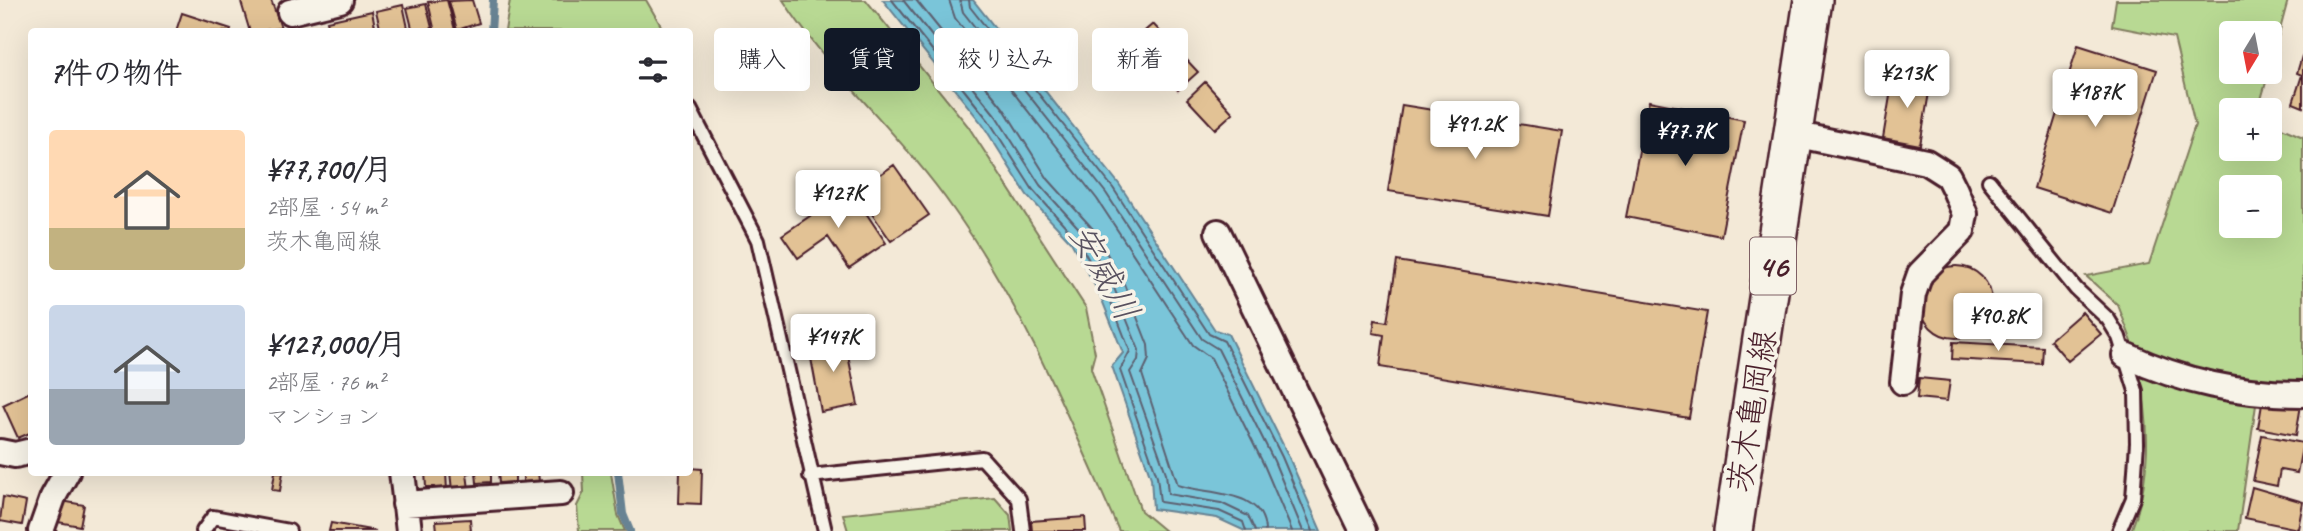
<!DOCTYPE html>
<html lang="ja">
<head>
<meta charset="utf-8">
<style>
  body { margin:0; font-family:Caveat,"Klee One",sans-serif; background:#f2f2f3; color:#2b2b33; height:100vh; display:flex; flex-direction:column; font-size:26px; white-space:nowrap }
  * { box-sizing:border-box; margin:0 }
  p { font-size:23px; color:#7c7c81 }
  .icon { flex:none; width:38px; height:38px; fill:none; stroke:currentColor; stroke-width:2; stroke-linecap:round; stroke-linejoin:round }
  .map { position:relative; flex:1; overflow:hidden }
  .sheet { position:absolute; left:28px; top:28px; width:665px; height:448px; display:flex; flex-direction:column; background:#fff; border-radius:7px; box-shadow:0 7px 28px #0002 }
  .sheet>* { flex:none }
  .top-card { position:absolute; left:714px; top:28px; width:665px; height:63px; display:flex; gap:14px }
  .needle { width:46px; rotate:190deg }
  .fabs { position:absolute; left:2219px; top:21px; display:grid; gap:14px }
  .fabs a { display:grid; place-items:center; width:63px; height:63px; border-radius:7px; background:#fff; box-shadow:0 7px 28px #0002; font-size:35px }
  .price { position:absolute; translate:-50% -60px; padding:0 16px; border-radius:7px; background:#fff; color:#222; font-size:23px; line-height:46px; filter:drop-shadow(0 2px 4px #0008) }
  .price::after { content:''; position:absolute; left:50%; top:42px; width:21px; height:16px; margin-left:-10px; background:inherit; clip-path:polygon(0 0,100% 0,50% 100%) }
  .price.current { background:#111827; color:#fff }
  ul { padding:0; list-style:none }
  li { display:flex; align-items:center; gap:21px; height:175px; padding:0 21px }
  li span { display:grid; place-items:center; flex:none; width:196px; height:140px; border-radius:7px; color:#555 }
  li>.icon { margin-inline-start:auto }
  span .icon { width:84px; height:84px; fill:#fffc; stroke-width:1 }
  li b { font-size:30px }
  h2 { display:flex; justify-content:space-between; align-items:center; height:84px; padding:0 21px; font-size:30px }
  .pill { padding:0 24px; border-radius:7px; background:#fff; box-shadow:0 7px 28px #0002; font-size:24px; line-height:63px }
  .pill.current { background:#111827; color:#fff }
  .map>svg:first-child { display:block }
  .green { fill:#b8d993; stroke:#817c5f; stroke-width:2; fill-rule:evenodd }
  .water { fill:#7ac5d9; stroke:#678393; stroke-width:2 }
  .lines { fill:none; stroke-linecap:round; stroke-linejoin:round }
  .shore { stroke:#5d6171; stroke-width:2 }
  .stream { stroke:#678393; stroke-width:8 }
  .building { fill:#e2c295; stroke:#4a1f2b; stroke-width:2 }
  .lane-casing { stroke:#4a1f2b; stroke-width:18 }
  .street-casing { stroke:#4a1f2b; stroke-width:30 }
  .primary-casing { stroke:#4a1f2b; stroke-width:42 }
  .lane { stroke:#f7f3e8; stroke-width:12 }
  .street { stroke:#f7f3e8; stroke-width:24 }
  .primary { stroke:#f7f3e8; stroke-width:37 }
  .labels { text-anchor:middle; stroke-width:7; stroke-linejoin:round; paint-order:stroke }
  .shield { fill:#f7f3e8; stroke:#7e5f64; stroke-width:2 }
  .shield-label { font-size:32px; font-weight:bold; fill:#4a1f2b }
  .street-label { font-size:33px; fill:#4a1f2b; stroke:#f7f3e8 }
  .water-label { font-size:35px; font-style:italic; fill:#58515f; stroke:#f7f3e8 }
</style>
</head>
<body>
<div class="map">
<svg width="2303" height="531" viewBox="0 0 2303 531">
  <rect width="100%" height="100%" fill="#f3e9d7"/>
  <filter id="ink" filterUnits="userSpaceOnUse"><feTurbulence type="fractalNoise" baseFrequency=".0143" numOctaves="2"/><feDisplacementMap in="SourceGraphic" scale="14" xChannelSelector="R" yChannelSelector="G"/><feConvolveMatrix kernelMatrix="1 2 1 2 8 2 1 2 1" color-interpolation-filters="sRGB"/></filter>
  <g filter="url(#ink)">
    <path class="green" d="M510,0H646L664,31H505Z
      M783,0H866L968,126L1086,308L1095,353L1091,368L1141,511L1165,531H1119C1070,421 1024,308 954,210C902,135 832,76 783,0Z
      M2116,0H2288L2270,67V33H2231V72H2269L2258,110H2231V149H2270V123L2303,137V387H2259L2137,355L2118,305L2086,276L2149,264L2195,125L2174,38L2112,26ZM2231,187H2270V226H2231Z
      M2138,369L2257,398L2238,531H2131C2151,481 2151,421 2138,369Z
      M583,473H611L618,515L625,531H579L577,506L584,492Z
      M995,498L1010,515L1012,531H848L843,514Z"/>
    <path class="water" d="M883,0H973L1119,184L1215,330L1228,334L1288,455L1321,531H1245L1217,518L1153,509L1151,478L1112,366L1123,353L1100,295L1071,242L1027,195L983,125Z"/>
    <g class="lines">
      <path class="shore" d="M892,0L989,121L1033,190L1077,239L1107,292L1130,351L1120,370L1157,476L1160,502L1219,511L1243,522L1246,531
        M903,0L996,116L1040,185L1084,234L1114,288L1139,350L1138,360L1130,372L1166,473L1168,494L1221,503L1248,516L1255,531
        M916,0L1004,109L1048,179L1093,229L1124,284L1148,345L1149,359L1142,374L1178,485C1206,495 1264,488 1265,531
        M949,0L955,18L1097,199L1193,345L1211,358L1264,465L1292,531
        M960,0L963,12L1106,193L1202,339L1218,349L1274,461L1303,531
        M969,0L970,7L1113,188L1209,334L1224,341L1282,457L1313,531"/>
      <path class="stream" d="M491,32L493,0
        M618,472L623,514L630,531"/>
    </g>
    <path class="building" d="M247,0H271L281,28L250,32L241,2Z
      M447,0L455,30L435,32L428,2Z
      M472,0L479,23L457,30L449,1Z
      M426,4L433,32H413L407,8Z
      M403,5L408,28L401,32H381L376,11Z
      M372,11L376,32H330L327,21Z
      M182,13L231,29L230,32L176,31Z
      M1153,24L1198,72L1178,90L1133,41Z
      M766,45L775,60L727,89L718,74Z
      M2078,45L2157,70L2112,213L2034,188Z
      M2302,56H2303V107L2293,103L2302,75L2297,73Z
      M1893,78L1931,81L1920,145L1883,138Z
      M1205,82L1233,113L1215,129L1187,99Z
      M1649,101L1744,120L1721,236L1626,217Z
      M1402,105L1562,131L1548,216L1388,191Z
      M894,165L929,215L891,241L856,191Z
      M850,189L886,243L849,268L828,237L798,258L782,235Z
      M1397,261L1707,312L1689,418L1380,367L1384,335L1373,333L1375,320L1387,322Z
      M1920 302a36 36 0 1 1 72 0a36 36 0 1 1-72 0Z
      M2082,312L2101,334L2068,361L2050,340Z
      M844,335L858,405L821,412L808,342Z
      M1953,342L2043,347L2042,364L1952,359Z
      M1919,378L1950,381L1947,401L1917,398Z
      M32,391V432L18,438L3,405Z
      M2263,398L2301,405L2296,435L2258,428Z
      M2262,435L2303,443L2297,473L2280,470L2277,486L2253,481Z
      M690,468L702,469L701,504L679,503L680,472H690Z
      M275,472H283L280,491L272,490Z
      M425,472H446L447,491L435,492L434,487H426Z
      M450,472H472L467,474L469,489L452,490Z
      M476,472H491V482L477,483Z
      M498,472H515V482L499,483Z
      M523,472H538L539,481L523,482Z
      M2252,487L2303,502L2298,529L2245,518Z
      M3,497L26,502L22,525L0,521Z
      M62,501L84,505L80,526L58,522Z
      M1085,517L1086,531H1032L1031,521Z
      M470,519L471,531H437L436,521Z
      M331,523L376,531H329Z"/>
    <g class="lines">
      <g class="lane-casing">
        <path id="lane" d="M690,109L758,240L825,531
          M1989,181L2076,289L2108,319L2119,337L2136,391L2137,443L2133,498L2119,531
          M810,476L982,458L1019,499L1023,531
          M203,531L213,517L289,531"/>
      </g>
      <g class="street-casing">
        <path id="street" d="M290,12L340,0
          M1794,134L1926,162L1948,176L1955,190L1965,214L1962,231L1920,274L1913,294L1903,382
          M1218,232L1363,531
          M2125,355C2183,382 2239,394 2303,394
          M0,452L15,455L32,451
          M402,472L409,531
          M405,504L561,493
          M41,531L53,497L67,472"/>
      </g>
      <g class="primary-casing">
        <path id="primary" d="M1733,531L1813,0"/>
      </g>
      <use href="#lane" class="lane"/>
      <use href="#street" class="street"/>
      <use href="#primary" class="primary"/>
    </g>
  </g>
  <g class="labels">
    <rect class="shield" x="1750" y="237.5" width="46" height="57" rx="5"/>
    <g class="shield-label">
      <text x="1773" y="277">46</text>
    </g>
    <g class="street-label">
      <text transform="translate(1751 411) rotate(-81)" y="12">茨木亀岡線</text>
    </g>
    <g class="water-label">
      <text transform="translate(1105 272) rotate(61)" y="12">安威川</text>
    </g>
  </g>
</svg>
<div class="fabs">
<a><svg class="needle" viewBox="-14 -14 28 28"><path d="M0-13l5 13h-10z" fill="#e53935"/><path d="M0 13l5-13h-10z" fill="#7c7c81"/></svg></a>
<a>+</a>
<a>−</a>
</div>
<b class="price" style="left:1907px;top:110px">¥213K</b>
<b class="price" style="left:2095px;top:129px">¥187K</b>
<b class="price" style="left:1475px;top:161px">¥91.2K</b>
<b class="price current" style="left:1685px;top:168px">¥77.7K</b>
<b class="price" style="left:838px;top:230px">¥127K</b>
<b class="price" style="left:1998px;top:353px">¥90.8K</b>
<b class="price" style="left:833px;top:374px">¥147K</b>
<div class="top-card">
<a class="pill">購入</a>
<a class="pill current">賃貸</a>
<a class="pill">絞り込み</a>
<a class="pill">新着</a>
</div>
<section class="sheet">
<h2>7件の物件<svg class="icon" aria-label="filters" viewBox="0 0 24 24"><path d="M4 7h16M4 17h16"/><circle cx="9" cy="7" r="2"/><circle cx="15" cy="17" r="2"/></svg></h2>
<ul>
<li><span style="background:linear-gradient(#ffd9b3 70%,#c2b280 0)"><svg class="icon" aria-label="home" viewBox="0 0 24 24"><path d="M3 11l9-7 9 7M6 9v11h12V9"/></svg></span><div><b>¥77,700/月</b><p>2部屋 · 54 m²</p><p>茨木亀岡線</p></div></li>
<li><span style="background:linear-gradient(#c9d6e8 60%,#9aa5b1 0)"><svg class="icon" aria-label="home" viewBox="0 0 24 24"><path d="M3 11l9-7 9 7M6 9v11h12V9"/></svg></span><div><b>¥127,000/月</b><p>2部屋 · 76 m²</p><p>マンション</p></div></li>
</ul>
</section>
</div>
</body>
</html>
